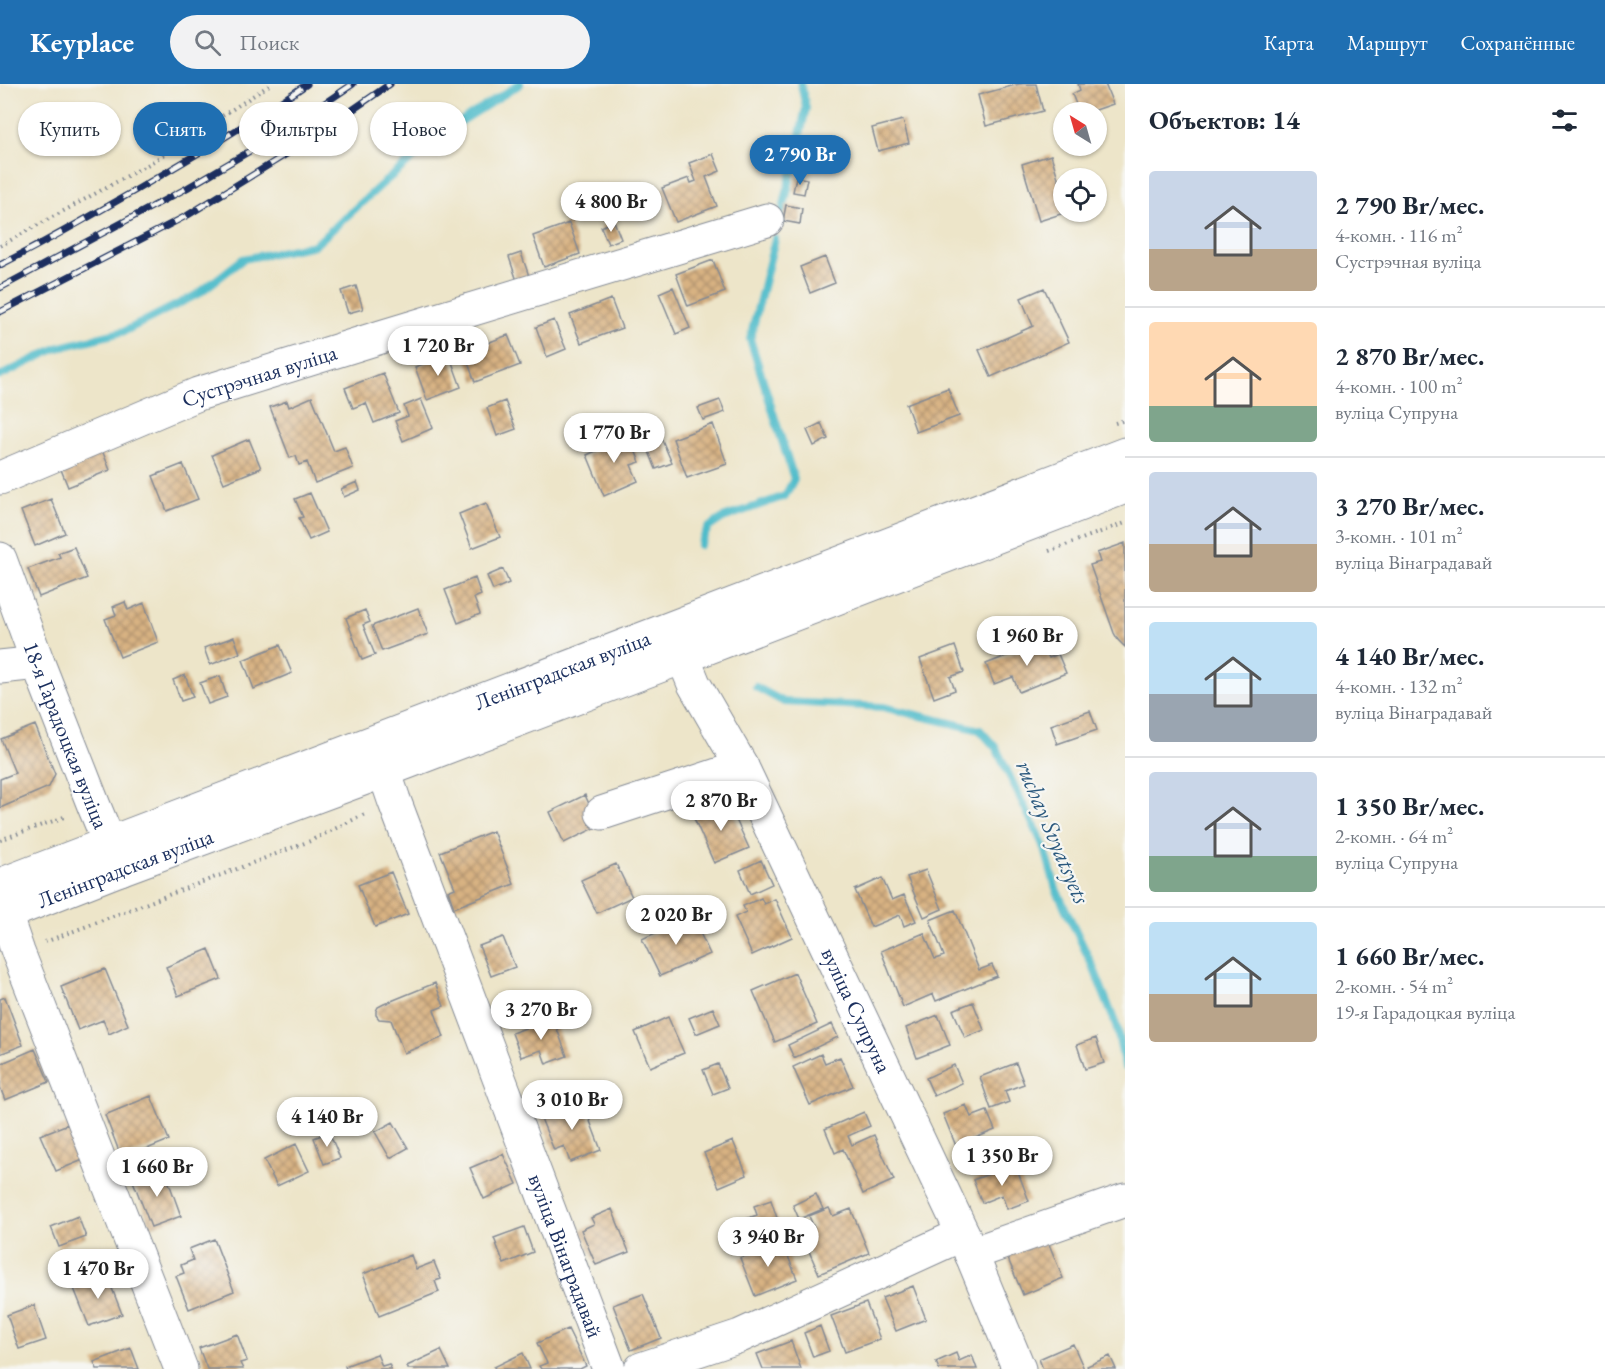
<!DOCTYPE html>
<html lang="ru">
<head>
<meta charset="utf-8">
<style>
  body { margin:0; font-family:"EB Garamond",serif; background:#f2f2f3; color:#1f2937; height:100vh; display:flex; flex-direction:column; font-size:22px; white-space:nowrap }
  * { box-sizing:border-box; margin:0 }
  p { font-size:20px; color:#747a83 }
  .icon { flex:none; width:33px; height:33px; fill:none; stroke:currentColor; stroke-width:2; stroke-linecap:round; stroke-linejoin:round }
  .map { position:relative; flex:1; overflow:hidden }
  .details { display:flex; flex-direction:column; background:#fff; width:480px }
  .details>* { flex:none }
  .banner { position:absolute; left:18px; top:18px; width:570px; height:54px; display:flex; gap:12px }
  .needle { width:39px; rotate:323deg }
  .tools { position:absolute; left:1053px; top:18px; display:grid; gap:12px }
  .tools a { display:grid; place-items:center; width:54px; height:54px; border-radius:50%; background:#fff; box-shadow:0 2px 4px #0004; font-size:30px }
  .price { position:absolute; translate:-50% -51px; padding:0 14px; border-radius:21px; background:#fff; color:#222; font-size:20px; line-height:39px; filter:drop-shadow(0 2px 3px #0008) }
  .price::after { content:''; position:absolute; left:50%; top:36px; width:18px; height:14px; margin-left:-9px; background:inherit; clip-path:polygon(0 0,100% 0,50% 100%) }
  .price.on { background:#1f6fb2; color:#fff }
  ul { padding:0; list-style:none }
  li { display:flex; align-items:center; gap:18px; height:150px; padding:0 24px }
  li+li { border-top:2px solid #e0e1e3 }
  li span { display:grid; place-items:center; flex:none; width:168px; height:120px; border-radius:6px; color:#555 }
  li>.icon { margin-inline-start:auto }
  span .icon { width:72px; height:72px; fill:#fffc; stroke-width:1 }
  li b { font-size:26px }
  h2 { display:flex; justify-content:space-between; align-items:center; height:72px; padding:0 24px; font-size:26px }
  .pill { padding:0 21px; border-radius:27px; background:#fff; box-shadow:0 2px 4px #0004; font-size:21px; line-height:54px }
  .pill.on { background:#1f6fb2; color:#fff }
  header { display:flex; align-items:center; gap:36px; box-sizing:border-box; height:84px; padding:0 30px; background:#1f6fb2; color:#fff }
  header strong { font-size:28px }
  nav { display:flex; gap:33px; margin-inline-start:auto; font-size:21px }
  .search { width:420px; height:54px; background:#f2f2f3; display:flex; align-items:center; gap:15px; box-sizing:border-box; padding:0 21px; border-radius:33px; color:#747a83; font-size:22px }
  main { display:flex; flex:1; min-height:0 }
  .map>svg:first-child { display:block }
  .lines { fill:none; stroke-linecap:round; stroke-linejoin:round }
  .stream { stroke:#50bcca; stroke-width:8 }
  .building { fill:url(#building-cross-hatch) }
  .minor-casing { stroke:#848a94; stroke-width:35 }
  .major-casing { stroke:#848a94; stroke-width:35 }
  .path { stroke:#848a94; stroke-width:4; stroke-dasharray:1.5 4.5; stroke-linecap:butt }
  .minor { stroke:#fff; stroke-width:33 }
  .major { stroke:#fff; stroke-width:33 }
  .rail-casing { stroke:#1b2f5e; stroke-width:7 }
  .rail { stroke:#f6f6f2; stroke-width:4.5; stroke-dasharray:14; stroke-linecap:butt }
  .labels { text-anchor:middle; stroke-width:4.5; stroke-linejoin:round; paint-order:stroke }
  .street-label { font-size:22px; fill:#1b2f5e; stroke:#f6f6f2 }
  .water-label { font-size:24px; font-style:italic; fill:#2b597e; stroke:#f6f6f2 }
</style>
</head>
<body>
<header>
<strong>Keyplace</strong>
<div class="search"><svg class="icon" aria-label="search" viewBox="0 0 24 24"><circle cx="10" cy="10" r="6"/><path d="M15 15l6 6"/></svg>Поиск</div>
<nav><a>Карта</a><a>Маршрут</a><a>Сохранённые</a></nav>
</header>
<main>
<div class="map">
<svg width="1125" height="1285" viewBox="0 0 1125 1285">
  <defs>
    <pattern id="building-cross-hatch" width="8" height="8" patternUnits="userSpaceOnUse" patternTransform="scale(1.5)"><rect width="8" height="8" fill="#d8b282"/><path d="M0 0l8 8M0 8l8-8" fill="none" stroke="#ae916e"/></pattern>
  </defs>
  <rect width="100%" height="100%" fill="#f6f6f2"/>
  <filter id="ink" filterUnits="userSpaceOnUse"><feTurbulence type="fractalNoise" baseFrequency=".0167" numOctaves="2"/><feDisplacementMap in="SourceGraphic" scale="12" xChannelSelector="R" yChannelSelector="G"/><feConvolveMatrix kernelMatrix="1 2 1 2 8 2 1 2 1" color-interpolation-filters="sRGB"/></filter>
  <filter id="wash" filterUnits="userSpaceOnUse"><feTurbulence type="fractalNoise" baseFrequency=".008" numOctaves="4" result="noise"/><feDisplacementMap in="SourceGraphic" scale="24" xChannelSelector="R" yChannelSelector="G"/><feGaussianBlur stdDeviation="1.35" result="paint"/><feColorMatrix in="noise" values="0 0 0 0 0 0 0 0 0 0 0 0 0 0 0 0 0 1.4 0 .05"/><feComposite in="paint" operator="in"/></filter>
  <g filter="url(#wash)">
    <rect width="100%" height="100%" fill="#ede5c9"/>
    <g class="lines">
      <path class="stream" d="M781,135L806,24L801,0
        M0,292L57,264L125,247L198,210L243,175L315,161L381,101L446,47L520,0
        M700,461L708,444L723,434L785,412L794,395L750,255L775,155
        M756,603L784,618L883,623L980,646L996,664L1045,765L1056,805L1094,885L1116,941L1125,983"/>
    </g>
    <g id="blocks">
      <path class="building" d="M1019,0H1036L1043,27L986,42L978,11Z
        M1078,0H1105L1113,20L1090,28H1079L1072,10L1080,6Z
        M903,36L909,59L878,67L872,44Z
        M713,70L720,87L706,93L717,122L676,138L662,104L689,94L691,99L696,97L689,79Z
        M1051,71L1064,113V129L1039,137L1022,80Z
        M796,93L807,95L804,110L793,108Z
        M786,121L802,124L800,140L783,137Z
        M614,137L621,155L608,160L601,143Z
        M569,139L580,170L544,183L533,152Z
        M521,169L529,192L517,197L509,173Z
        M825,173L835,199L810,209L800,183Z
        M713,176L725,208L688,222L676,190Z
        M356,202L363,225L348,229L341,207Z
        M673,203L690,244L676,250L659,209Z
        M1044,204L1069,258L991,293L979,266L1033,242L1021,214Z
        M611,215L622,244L581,259L570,231Z
        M554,236L566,265L547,273L536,243Z
        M508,251L520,281L475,298L464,268Z
        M449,270L461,303L427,316L415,283Z
        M383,289L399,329L374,339L366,319L353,324L345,304Z
        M948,304L959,332L916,348L906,320Z
        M312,313L334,367L345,363L353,384L315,399L307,378L299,381L296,372L290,374L270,323L287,317L289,323Z
        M421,315L433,344L403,357L395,337L408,332L404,322Z
        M720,316L725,328L703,336L698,324Z
        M505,317L516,345L497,352L487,324Z
        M821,339L828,355L814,362L807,346Z
        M713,340L727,380L687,394L673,355Z
        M659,349L672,379L656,385L644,355Z
        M609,350L613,359L629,352L640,378L631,381L638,397L604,412L587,371L598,366L594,356Z
        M249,355L261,384L224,399L212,371Z
        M102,366L110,386L68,403L60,383Z
        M183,380L198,415L167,427L153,392Z
        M357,398L360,406L344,413L341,405Z
        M310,409L327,448L309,456L299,434L303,433L295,415Z
        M51,415L65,449L35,462L21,427Z
        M486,419L500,453L472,464L459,430Z
        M1125,459V563L1118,556L1114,549L1090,481L1100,478L1097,469Z
        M74,463L87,494L39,513L28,485L60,473L58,469Z
        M503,485L509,499L493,506L487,492Z
        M475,494L481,511L474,514L480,530L458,539L445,506Z
        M125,518L128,526L144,519L158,558L120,573L105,535L116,531L113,523Z
        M418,524L428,550L382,567L372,542Z
        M365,526L370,538L363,541L375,571L362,576L346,534Z
        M234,553L240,569L210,581L204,564Z
        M1042,558L1049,574L1058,570L1066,589L1019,608L1013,593L994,600L986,580Z
        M280,561L292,589L254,605L243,576Z
        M955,562L964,588L950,593L955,606L934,614L920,575Z
        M185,591L193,613L181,617L173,596Z
        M220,592L227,613L208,620L200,599Z
        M1090,627L1097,646L1057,660L1051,641Z
        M35,641L55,690L49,703L0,724V695L15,689L1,655Z
        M585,711L599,742L564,759L550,728Z
        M727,716L749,764L714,779L693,732Z
        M493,747L514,800L454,824L448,807L455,804L440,768Z
        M761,776L772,800L750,810L740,786Z
        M616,780L632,813L597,829L581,796Z
        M926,786L942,825L924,833L907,793Z
        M391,788L408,830L375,843L358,801Z
        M882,794L892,816L904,811L916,837L904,842L900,831L871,843L855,806Z
        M761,814L764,820L775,815L792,853L752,871L735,833L746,828L743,822Z
        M955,826L979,886L992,881L997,892L936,917L933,910L903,923L881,867L924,849L935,875L944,872L930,836Z
        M692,832L710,870L660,892L642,855Z
        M503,853L515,883L491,892L479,862Z
        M209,865L221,895L178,912L166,883Z
        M105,885L128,941L109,950L103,936L78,946L61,903Z
        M795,889L817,940L775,958L753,907Z
        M435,899L444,922L434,926L444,953L404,969L391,936L379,935L376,931V927L378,923L384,920Z
        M5,913L23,961L0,970V915Z
        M973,918L984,946L965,954L953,926Z
        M713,924L720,940L696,950L689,934Z
        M938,931L950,961L917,974L906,944Z
        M668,933L684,969L650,983L635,948Z
        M553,934L567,972L546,980L541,966L521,973L512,949Z
        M832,940L838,953L794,974L788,961Z
        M1096,954L1104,979L1085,985L1077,961Z
        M35,965L49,998L5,1016L0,1003V980Z
        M821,970L825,979L840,973L853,1002L810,1021L793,983Z
        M1016,979L1024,1000L1005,1007L1009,1018L991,1025L980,993Z
        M718,980L728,1004L713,1010L703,986Z
        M954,981L962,999L934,1012L926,994Z
        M151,1012L169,1056L122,1075L105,1031Z
        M582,1016L601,1066L570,1078L564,1062L554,1066L540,1032Z
        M966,1021L971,1033L987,1027L995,1046L956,1062L943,1030Z
        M864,1028L870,1042L848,1052L852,1061L874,1051L894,1096L863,1110L843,1065L835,1069L825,1045Z
        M393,1038L408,1064L390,1074L375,1048Z
        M68,1040L83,1076L56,1087L40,1051Z
        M329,1048L340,1074L324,1080L314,1054Z
        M733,1057L747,1091L719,1103L704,1069Z
        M296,1060L309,1087L277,1102L264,1076Z
        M990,1063L996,1078L969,1088L963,1074Z
        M503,1070L517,1100L484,1115L470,1084Z
        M1015,1080L1029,1117L1007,1125L1002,1111L982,1119L973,1096Z
        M164,1085L181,1132L151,1143L133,1097Z
        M816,1110L823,1125L799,1135L793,1121Z
        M771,1116L779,1140L768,1144L772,1153L749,1161L740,1137L757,1131L754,1122Z
        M829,1124L833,1132L851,1125L869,1169L819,1190L801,1149L814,1144L809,1132Z
        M612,1125L629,1168L596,1181L581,1146L594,1140L591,1134Z
        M78,1132L86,1153L59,1163L51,1143Z
        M524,1143L533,1168L504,1180L494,1154Z
        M1046,1153L1063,1194L1023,1211L1006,1170Z
        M214,1155L234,1207L189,1225L176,1192L184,1189L181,1181L193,1176L189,1165Z
        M782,1157L797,1195L755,1212L740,1174Z
        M411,1171L416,1185L434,1178L441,1195L435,1197L439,1208L379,1232L363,1190Z
        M106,1189L122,1230L89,1242L73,1202Z
        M913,1202L926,1235L896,1247L882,1214Z
        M643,1210L661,1254L631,1266L613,1221Z
        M866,1219L880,1255L845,1268L831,1232Z
        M34,1221L46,1256L19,1265L7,1231Z
        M820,1242L829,1267L813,1273L804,1249Z
        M568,1245L586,1282L580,1285H541L539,1282L547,1279L537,1259Z
        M237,1250L247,1277L240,1279L243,1285H207L199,1264Z
        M791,1257L801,1285H763L757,1270Z
        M1073,1260L1084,1285H1043L1039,1275Z
        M131,1264L139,1285H97L94,1278Z
        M441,1266L450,1285H408L407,1282Z
        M523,1269L530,1285H495L494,1283Z
        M956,1269L959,1277L972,1271L977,1285H939L936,1278Z
        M377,1270L382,1282L389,1280L391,1285H346L345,1282Z
        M1110,1272L1116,1285H1089L1087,1282Z"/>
    </g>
  </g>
  <g filter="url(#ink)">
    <use href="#blocks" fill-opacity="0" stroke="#848a94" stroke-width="1.5"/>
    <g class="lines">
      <g class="minor-casing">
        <g id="minor">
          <path id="s1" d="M0,394L198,310L384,252L767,136"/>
          <path id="s2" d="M0,475L38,579L94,722L120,785"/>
          <path id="s3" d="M672,546L694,600L742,683L963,1150L1019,1285"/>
          <path d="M0,583L38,579"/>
          <path id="s4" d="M375,660L394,716L609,1285"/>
          <path d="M602,729L742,683"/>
          <path d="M0,816L18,868L181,1285"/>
          <path d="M971,1170L1125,1116"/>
          <path d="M641,1285L740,1252L963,1150"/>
        </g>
      </g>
      <g class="major-casing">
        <g id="major">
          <path id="s5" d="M0,801L1125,370"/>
          <path id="s6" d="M0,832L120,785L384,687L683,573L1125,403"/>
        </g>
      </g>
      <path class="path" d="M0,162L149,80L271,0
        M1115,339L1125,336
        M1049,467L1125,439
        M0,756L67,732
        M45,858L310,757L367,729"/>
      <use href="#minor" class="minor"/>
      <use href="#major" class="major"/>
      <g class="rail-casing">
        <path id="rail" d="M0,181C46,158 91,132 136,106C194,72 252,38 307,0
          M0,204L187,104L282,48L353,0
          M0,228L188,131L306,58L390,0"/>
      </g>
      <use href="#rail" class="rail"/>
    </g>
  </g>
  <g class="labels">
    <g class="street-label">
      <text dy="8" stroke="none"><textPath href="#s1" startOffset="279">Сустрэчная вуліца</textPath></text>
      <text dy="8" stroke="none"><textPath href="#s5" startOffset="602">Ленінградская вуліца</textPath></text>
      <text dy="8" stroke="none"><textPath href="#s2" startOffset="188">18-я Гарадоцкая вуліца</textPath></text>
      <text dy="8" stroke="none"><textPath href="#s6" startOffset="134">Ленінградская вуліца</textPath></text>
      <text dy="8" stroke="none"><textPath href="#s3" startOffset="423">вуліца Супруна</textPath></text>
      <text dy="8" stroke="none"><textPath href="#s4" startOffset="546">вуліца Вінаградавай</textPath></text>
    </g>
    <g class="water-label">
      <text transform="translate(1053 748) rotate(67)" y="8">ruchay Svyatsyets</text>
    </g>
  </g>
</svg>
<div class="tools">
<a><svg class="needle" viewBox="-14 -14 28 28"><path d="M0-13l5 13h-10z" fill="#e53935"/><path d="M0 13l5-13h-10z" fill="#747a83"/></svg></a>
<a><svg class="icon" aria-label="locate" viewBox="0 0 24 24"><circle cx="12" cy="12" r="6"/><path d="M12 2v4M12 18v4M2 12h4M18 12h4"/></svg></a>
</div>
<b class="price on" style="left:800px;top:102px">2 790 Br</b>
<b class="price" style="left:611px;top:149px">4 800 Br</b>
<b class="price" style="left:438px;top:293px">1 720 Br</b>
<b class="price" style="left:614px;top:380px">1 770 Br</b>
<b class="price" style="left:1027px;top:583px">1 960 Br</b>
<b class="price" style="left:721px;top:748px">2 870 Br</b>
<b class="price" style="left:676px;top:862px">2 020 Br</b>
<b class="price" style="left:541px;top:957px">3 270 Br</b>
<b class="price" style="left:572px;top:1047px">3 010 Br</b>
<b class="price" style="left:327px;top:1064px">4 140 Br</b>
<b class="price" style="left:1002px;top:1103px">1 350 Br</b>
<b class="price" style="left:157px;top:1114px">1 660 Br</b>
<b class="price" style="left:768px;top:1184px">3 940 Br</b>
<b class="price" style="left:98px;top:1216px">1 470 Br</b>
<div class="banner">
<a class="pill">Купить</a>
<a class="pill on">Снять</a>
<a class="pill">Фильтры</a>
<a class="pill">Новое</a>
</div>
</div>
<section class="details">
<h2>Объектов: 14<svg class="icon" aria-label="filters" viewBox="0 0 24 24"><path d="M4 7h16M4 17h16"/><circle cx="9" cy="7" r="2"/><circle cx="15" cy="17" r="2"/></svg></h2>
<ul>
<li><span style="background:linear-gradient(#c9d6e8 65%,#b9a48a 0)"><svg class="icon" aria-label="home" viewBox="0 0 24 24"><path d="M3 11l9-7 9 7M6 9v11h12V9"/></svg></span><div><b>2 790 Br/мес.</b><p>4-комн. · 116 m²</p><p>Сустрэчная вуліца</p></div></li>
<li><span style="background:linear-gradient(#ffd9b3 70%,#7fa58c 0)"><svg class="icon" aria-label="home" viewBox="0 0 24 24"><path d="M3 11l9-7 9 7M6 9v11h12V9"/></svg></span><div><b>2 870 Br/мес.</b><p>4-комн. · 100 m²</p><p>вуліца Супруна</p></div></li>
<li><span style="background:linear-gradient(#c9d6e8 60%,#b9a48a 0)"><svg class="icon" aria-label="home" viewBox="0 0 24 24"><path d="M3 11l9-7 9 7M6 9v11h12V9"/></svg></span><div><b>3 270 Br/мес.</b><p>3-комн. · 101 m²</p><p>вуліца Вінаградавай</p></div></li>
<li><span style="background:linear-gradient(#bfe0f5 60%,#9aa5b1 0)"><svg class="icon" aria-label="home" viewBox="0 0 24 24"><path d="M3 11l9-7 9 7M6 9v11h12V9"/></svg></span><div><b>4 140 Br/мес.</b><p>4-комн. · 132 m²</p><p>вуліца Вінаградавай</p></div></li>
<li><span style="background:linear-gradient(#c9d6e8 70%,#7fa58c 0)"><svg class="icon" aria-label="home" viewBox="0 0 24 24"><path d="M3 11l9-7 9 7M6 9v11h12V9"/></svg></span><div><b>1 350 Br/мес.</b><p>2-комн. · 64 m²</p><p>вуліца Супруна</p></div></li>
<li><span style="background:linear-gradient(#bfe0f5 60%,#b9a48a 0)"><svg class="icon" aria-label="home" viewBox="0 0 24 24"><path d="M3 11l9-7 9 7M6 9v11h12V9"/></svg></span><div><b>1 660 Br/мес.</b><p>2-комн. · 54 m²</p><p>19-я Гарадоцкая вуліца</p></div></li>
</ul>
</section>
</main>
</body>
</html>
